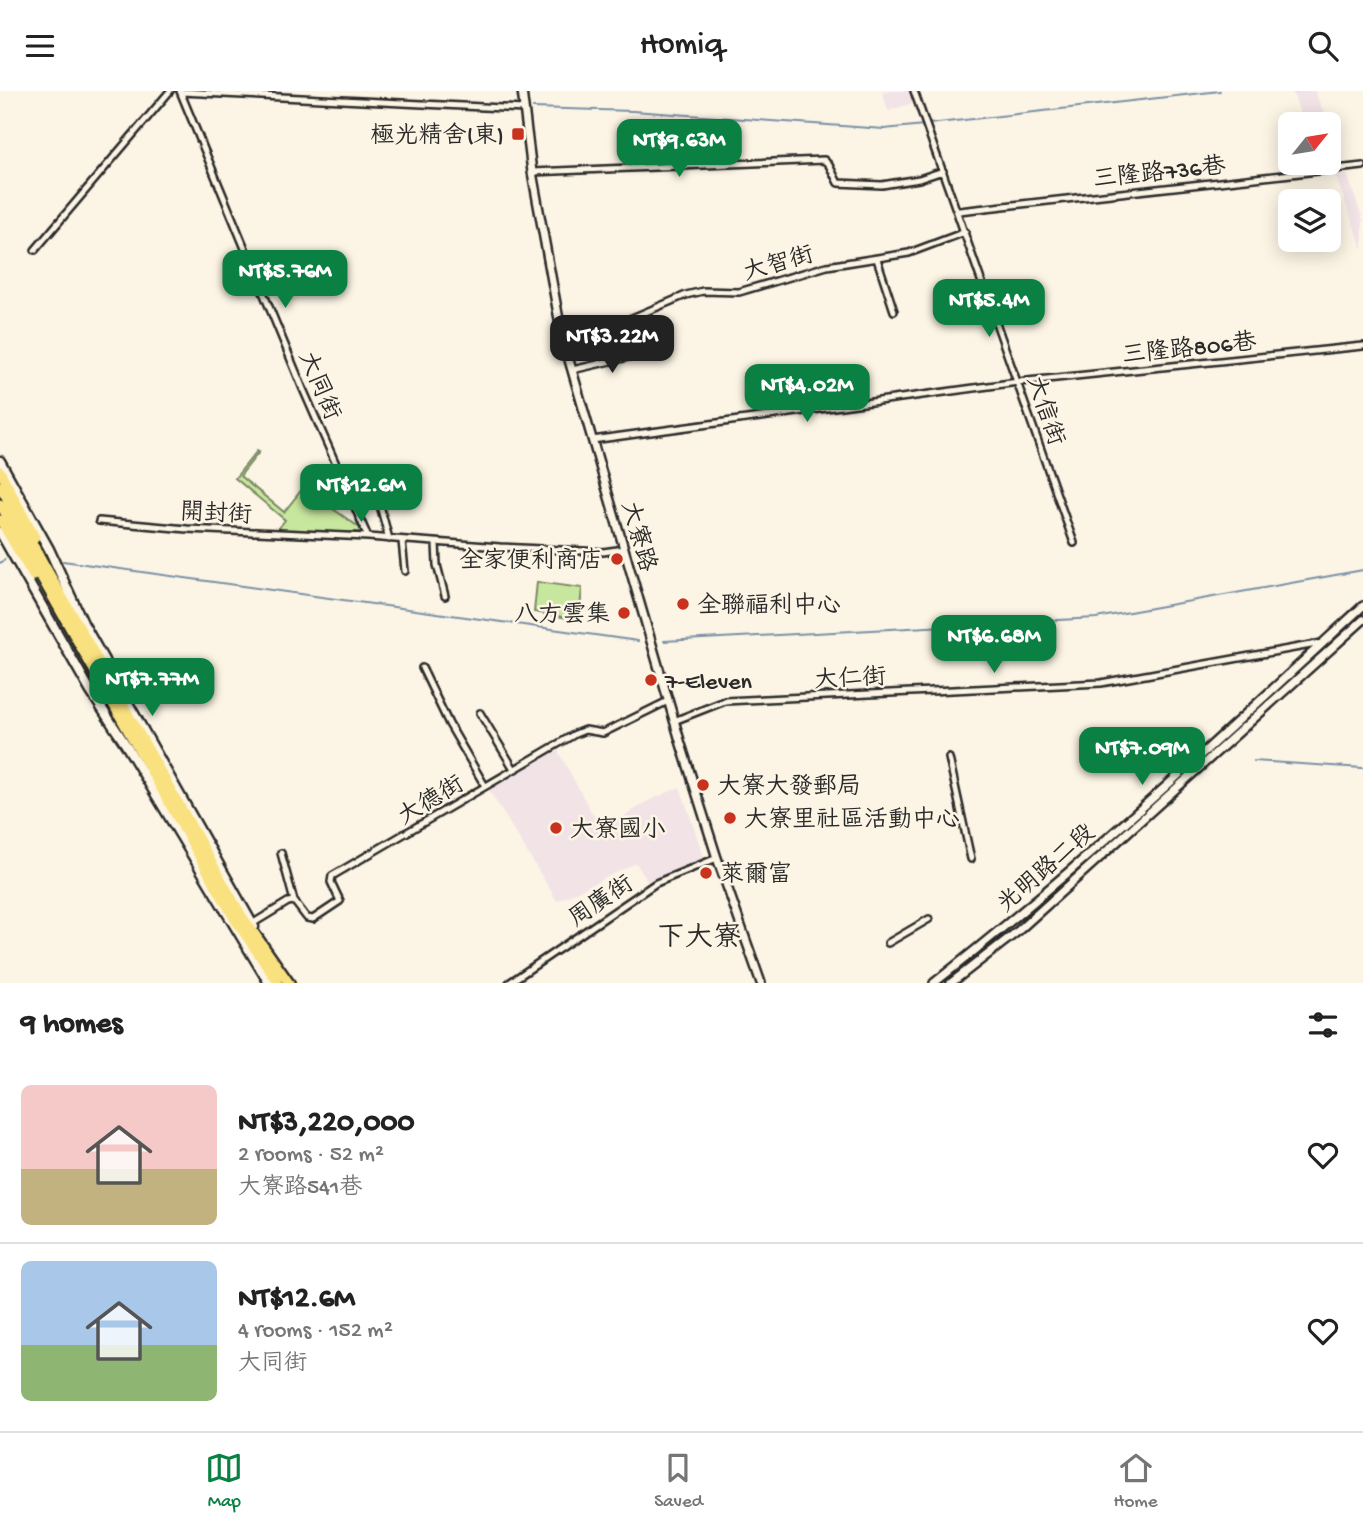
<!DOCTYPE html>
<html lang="en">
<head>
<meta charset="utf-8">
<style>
  body { margin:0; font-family:"Gochi Hand","LXGW WenKai TC",sans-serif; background:#f2f2f2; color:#222; height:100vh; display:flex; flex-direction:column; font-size:26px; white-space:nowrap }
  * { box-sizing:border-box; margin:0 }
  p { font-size:23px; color:#767676 }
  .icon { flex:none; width:38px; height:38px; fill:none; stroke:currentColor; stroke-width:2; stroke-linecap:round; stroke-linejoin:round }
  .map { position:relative; height:892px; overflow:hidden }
  .drawer { display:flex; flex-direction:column; background:#fff; flex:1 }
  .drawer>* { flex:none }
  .needle { width:46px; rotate:60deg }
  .fabs { position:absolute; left:1278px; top:21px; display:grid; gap:14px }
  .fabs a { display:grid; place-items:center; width:63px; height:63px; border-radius:10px; background:#fff; box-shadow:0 4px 18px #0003; font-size:35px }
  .price { position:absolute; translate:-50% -60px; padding:0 16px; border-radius:14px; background:#0b8043; color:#fff; font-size:23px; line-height:46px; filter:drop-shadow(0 2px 4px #0008) }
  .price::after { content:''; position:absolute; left:50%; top:42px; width:21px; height:16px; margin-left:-10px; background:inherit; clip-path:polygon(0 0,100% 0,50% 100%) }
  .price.active { background:#222; color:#fff }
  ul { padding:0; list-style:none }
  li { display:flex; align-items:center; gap:21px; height:175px; padding:0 21px }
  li+li { border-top:2px solid #e0e0e0 }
  li span { display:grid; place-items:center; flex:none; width:196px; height:140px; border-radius:10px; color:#555 }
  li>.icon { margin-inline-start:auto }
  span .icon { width:84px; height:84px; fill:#fffc; stroke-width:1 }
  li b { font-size:30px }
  h2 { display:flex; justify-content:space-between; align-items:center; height:84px; padding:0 21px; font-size:30px }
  header { display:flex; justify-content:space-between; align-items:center; height:91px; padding:0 21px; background:#fff; font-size:32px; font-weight:600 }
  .tab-bar { display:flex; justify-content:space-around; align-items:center; height:98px; border-top:2px solid #e0e0e0; background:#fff; font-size:19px; color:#767676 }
  .tab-bar a { display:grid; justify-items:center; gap:4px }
  .tab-bar .active { color:#0b8043 }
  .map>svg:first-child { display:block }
  .built { fill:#f2e4e6 }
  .green { fill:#c8e79e; stroke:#7a8964; stroke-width:2 }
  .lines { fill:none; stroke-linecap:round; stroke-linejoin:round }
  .stream { stroke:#7a90a6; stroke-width:2 }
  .minor-casing { stroke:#2b2b2b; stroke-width:10 }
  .tertiary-casing { stroke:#2b2b2b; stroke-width:12 }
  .secondary-casing { stroke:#2b2b2b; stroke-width:13 }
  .trunk-casing { stroke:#2b2b2b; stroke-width:14 }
  .minor { stroke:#fcf5e5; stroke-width:5 }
  .tertiary { stroke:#fcf5e5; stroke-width:7 }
  .secondary { stroke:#fcf5e5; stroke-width:8 }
  .trunk { stroke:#fae180; stroke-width:9 }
  .poi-dot { fill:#c8321e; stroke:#fcf5e5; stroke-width:2.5 }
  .labels { text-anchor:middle; stroke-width:5; stroke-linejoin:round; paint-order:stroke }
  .poi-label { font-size:24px; fill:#2b2b2b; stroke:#fcf5e5; text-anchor:start }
  .street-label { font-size:24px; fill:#2b2b2b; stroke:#fcf5e5 }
  .quarter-label { font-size:28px; fill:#2b2b2b; stroke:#fcf5e5 }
</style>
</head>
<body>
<header><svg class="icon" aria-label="menu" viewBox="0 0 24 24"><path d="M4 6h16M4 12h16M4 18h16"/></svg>Homiq<svg class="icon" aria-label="search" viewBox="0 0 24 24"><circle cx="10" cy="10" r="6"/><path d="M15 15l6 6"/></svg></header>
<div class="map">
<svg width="1363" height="892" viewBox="0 0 1363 892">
  <rect width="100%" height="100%" fill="#fcf5e5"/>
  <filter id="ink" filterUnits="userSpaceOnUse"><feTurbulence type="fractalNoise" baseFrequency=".0143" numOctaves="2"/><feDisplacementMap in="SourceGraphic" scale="14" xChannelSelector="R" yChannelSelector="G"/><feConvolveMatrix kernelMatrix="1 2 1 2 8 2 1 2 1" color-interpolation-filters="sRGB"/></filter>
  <g filter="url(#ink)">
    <path class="built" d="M882,0H909L913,12L888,20Z
      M1292,0H1315L1328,33H1304Z
      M1328,34L1345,75L1321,78L1319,72H1328Z
      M1347,83L1363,129V160L1335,84Z
      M557,658L602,740L648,710L680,696L705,769L649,793L636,772L557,810L489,699Z"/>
    <path class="green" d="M257,360L259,361L240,385L284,421L303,397L366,441L275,442L285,429L235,387Z
      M537,491L582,497L579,529L534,521Z"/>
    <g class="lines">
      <path class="stream" d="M533,17L633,20L884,38L924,34
        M929,33L1220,0
        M63,470L638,550
        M0,472L5,468
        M664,550L1096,527L1363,479
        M1116,662L1182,666
        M1254,670L1363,677"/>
      <g class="minor-casing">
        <path id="minor" d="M180,0L303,298L368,446
          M914,0L1074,452
          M181,1L524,18
          M532,81L824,69L829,74L838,92L882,94L919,88L943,80
          M959,120L1363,75
          M35,159L170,0
          M877,168L894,220
          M562,245L627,229L686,204L703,200L739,201L827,175L909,162L965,141
          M572,279L646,262
          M592,349L1018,291L1363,255
          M370,377L389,448
          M99,430L187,438L368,446L500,456L603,461L624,458
          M402,450L405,480
          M436,452L437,474L445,505
          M422,577L449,633L485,695
          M480,622L514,678
          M674,630L725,610L1101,592L1322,552
          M949,667L971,768
          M281,762L294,810
          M252,833L288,811L294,810L307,827L313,828L340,810L331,791L332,785L575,643L585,639L603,642L668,610
          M888,852L929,828
          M509,892L656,792L717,767"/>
      </g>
      <g class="tertiary-casing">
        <path id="tertiary" d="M522,0L532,81L562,245L681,653L717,767L761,892
          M934,892C1084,774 1223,644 1363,515
          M951,892L1018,840L1363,529"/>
      </g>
      <g class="secondary-casing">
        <path id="secondary" d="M0,370L49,458L83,532L254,836
          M0,441L91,601L126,654L269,892"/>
      </g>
      <g class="trunk-casing">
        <path id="trunk" d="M0,380L35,446
          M0,395L242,825L289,892
          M0,413L235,829L278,892
          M0,429L33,485"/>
      </g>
      <use href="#minor" class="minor"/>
      <use href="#tertiary" class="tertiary"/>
      <use href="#secondary" class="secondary"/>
      <use href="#trunk" class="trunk"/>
    </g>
  </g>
  <g class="poi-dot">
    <rect x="511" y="36" width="14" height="14" rx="3.5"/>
    <circle cx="617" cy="468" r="7"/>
    <circle cx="683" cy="513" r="7"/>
    <circle cx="624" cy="522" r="7"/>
    <circle cx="651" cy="589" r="7"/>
    <circle cx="703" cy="694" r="7"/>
    <circle cx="730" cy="727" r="7"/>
    <circle cx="556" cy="737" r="7"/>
    <circle cx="706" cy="782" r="7"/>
  </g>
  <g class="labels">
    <g class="poi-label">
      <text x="504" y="51" text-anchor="end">極光精舍(東)</text>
      <text x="603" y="476" text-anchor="end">全家便利商店</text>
      <text x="697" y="521">全聯福利中心</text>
      <text x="610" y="530" text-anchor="end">八方雲集</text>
      <text x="665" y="597">7-Eleven</text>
      <text x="717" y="702">大寮大發郵局</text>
      <text x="744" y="735">大寮里社區活動中心</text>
      <text x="570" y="745">大寮國小</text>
      <text x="720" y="790">萊爾富</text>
    </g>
    <g class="street-label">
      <text transform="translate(1159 80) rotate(-6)" y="8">三隆路736巷</text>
      <text transform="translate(778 171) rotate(-16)" y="8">大智街</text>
      <text transform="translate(1189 256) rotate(-6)" y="8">三隆路806巷</text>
      <text transform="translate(321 294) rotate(67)" y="8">大同街</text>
      <text transform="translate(1047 319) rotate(71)" y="8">大信街</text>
      <text transform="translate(216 421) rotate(3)" y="8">開封街</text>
      <text transform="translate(640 445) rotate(74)" y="8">大寮路</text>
      <text transform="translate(850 586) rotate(-3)" y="8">大仁街</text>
      <text transform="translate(430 708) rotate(-31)" y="8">大德街</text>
      <text transform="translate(1045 776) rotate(-41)" y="8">光明路二段</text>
      <text transform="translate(600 809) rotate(-34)" y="8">周廣街</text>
    </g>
    <g class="quarter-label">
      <text x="699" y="854">下大寮</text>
    </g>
  </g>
</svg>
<div class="fabs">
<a><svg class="needle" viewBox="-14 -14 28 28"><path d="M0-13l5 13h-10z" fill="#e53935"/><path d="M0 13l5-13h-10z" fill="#767676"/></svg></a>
<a><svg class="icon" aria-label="layers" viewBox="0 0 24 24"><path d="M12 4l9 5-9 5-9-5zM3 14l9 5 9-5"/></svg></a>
</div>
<b class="price" style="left:679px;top:88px">NT$9.63M</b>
<b class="price" style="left:285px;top:219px">NT$5.76M</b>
<b class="price" style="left:989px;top:248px">NT$5.4M</b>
<b class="price active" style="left:612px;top:284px">NT$3.22M</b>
<b class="price" style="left:807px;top:333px">NT$4.02M</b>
<b class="price" style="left:361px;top:433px">NT$12.6M</b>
<b class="price" style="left:994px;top:584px">NT$6.68M</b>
<b class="price" style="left:152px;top:627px">NT$7.77M</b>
<b class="price" style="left:1142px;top:696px">NT$7.09M</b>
</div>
<section class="drawer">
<h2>9 homes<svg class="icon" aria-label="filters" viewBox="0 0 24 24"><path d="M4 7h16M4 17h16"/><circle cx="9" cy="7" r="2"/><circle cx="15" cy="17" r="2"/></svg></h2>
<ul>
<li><span style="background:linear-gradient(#f6c9c9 60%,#c2b280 0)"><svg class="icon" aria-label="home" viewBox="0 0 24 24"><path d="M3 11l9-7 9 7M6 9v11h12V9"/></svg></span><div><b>NT$3,220,000</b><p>2 rooms · 52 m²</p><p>大寮路541巷</p></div><svg class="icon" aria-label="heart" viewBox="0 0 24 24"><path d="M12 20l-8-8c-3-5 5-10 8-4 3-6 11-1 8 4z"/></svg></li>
<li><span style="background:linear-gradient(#a9c7e8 60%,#8fb573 0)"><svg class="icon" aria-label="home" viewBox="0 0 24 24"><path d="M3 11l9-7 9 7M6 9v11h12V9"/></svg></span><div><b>NT$12.6M</b><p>4 rooms · 152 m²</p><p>大同街</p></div><svg class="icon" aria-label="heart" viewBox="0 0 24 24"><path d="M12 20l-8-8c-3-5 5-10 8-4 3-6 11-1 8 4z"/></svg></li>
</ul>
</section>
<nav class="tab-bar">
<a class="active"><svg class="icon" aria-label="map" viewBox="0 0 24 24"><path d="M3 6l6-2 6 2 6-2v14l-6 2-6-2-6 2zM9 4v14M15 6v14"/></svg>Map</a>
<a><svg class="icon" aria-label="saved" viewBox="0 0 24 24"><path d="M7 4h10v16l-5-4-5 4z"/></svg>Saved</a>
<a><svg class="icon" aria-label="home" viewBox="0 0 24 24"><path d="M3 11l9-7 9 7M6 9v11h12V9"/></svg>Home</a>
</nav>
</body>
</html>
